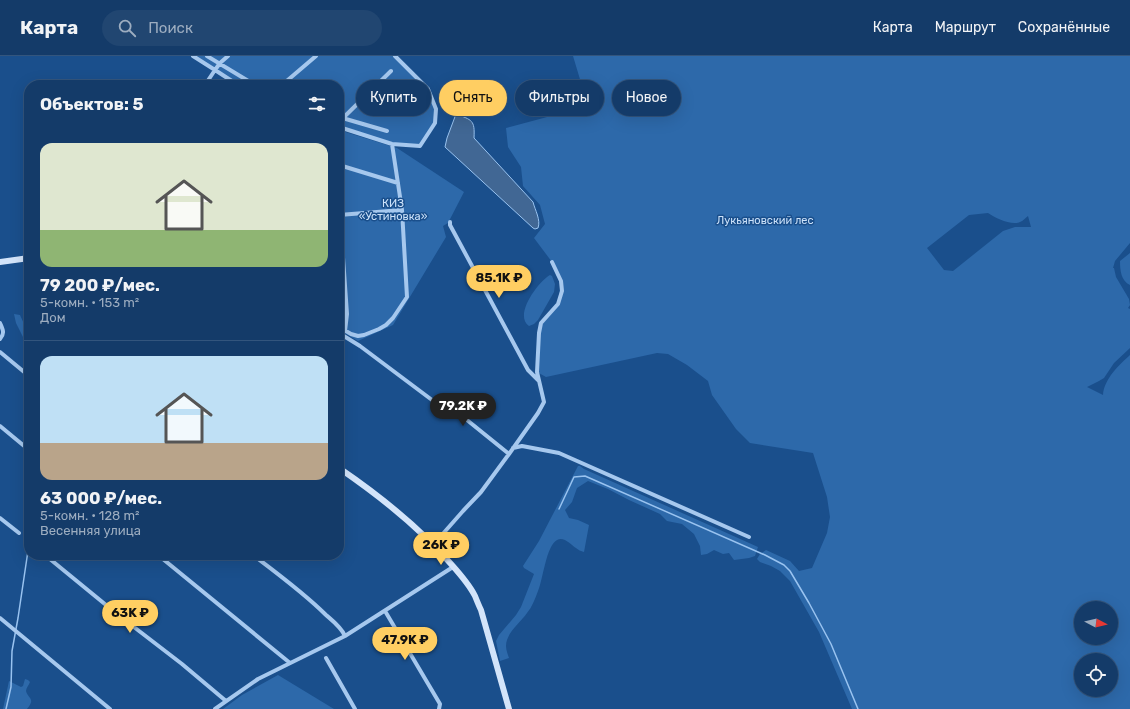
<!DOCTYPE html>
<html lang="ru">
<head>
<meta charset="utf-8">
<style>
  body { margin:0; font-family:Rubik,sans-serif; background:#214671; color:#f1f3f6; height:100vh; display:flex; flex-direction:column; font-size:15px; white-space:nowrap }
  * { box-sizing:border-box; margin:0 }
  p { font-size:13px; color:#9dadc0 }
  .icon { flex:none; width:22px; height:22px; fill:none; stroke:currentColor; stroke-width:2; stroke-linecap:round; stroke-linejoin:round }
  .map { position:relative; flex:1; overflow:hidden }
  .sheet { position:absolute; left:24px; top:24px; width:320px; height:480px; display:flex; flex-direction:column; background:#143b69; border-radius:16px; box-shadow:0 4px 16px #0002,0 0 0 1px #33557d }
  .sheet>* { flex:none }
  .guide { position:absolute; left:356px; top:24px; width:380px; height:36px; display:flex; gap:8px }
  .needle { width:26px; rotate:97deg }
  .controls { position:absolute; left:1074px; top:545px; display:grid; gap:8px }
  .controls a { display:grid; place-items:center; width:44px; height:44px; border-radius:50%; background:#143b69; box-shadow:0 4px 16px #0002,0 0 0 1px #33557d; font-size:20px }
  .price { position:absolute; translate:-50% -34px; padding:0 9px; border-radius:14px; background:#ffce62; color:#111; font-size:13px; line-height:26px; filter:drop-shadow(0 1px 2px #0008) }
  .price::after { content:''; position:absolute; left:50%; top:24px; width:12px; height:9px; margin-left:-6px; background:inherit; clip-path:polygon(0 0,100% 0,50% 100%) }
  .price.on { background:#222; color:#fff }
  ul { padding:0; list-style:none }
  li { display:grid; align-content:center; gap:8px; height:212px; padding:0 16px }
  li+li { border-top:1px solid #33557d }
  li span { display:grid; place-items:center; height:124px; border-radius:12px; color:#555 }
  li>.icon { margin-inline-start:auto }
  span .icon { width:72px; height:72px; fill:#fffc; stroke-width:1 }
  li b { font-size:17px }
  h2 { display:flex; justify-content:space-between; align-items:center; height:48px; padding:0 16px; font-size:17px }
  .pill { padding:0 14px; border-radius:18px; background:#143b69; box-shadow:0 4px 16px #0002,0 0 0 1px #33557d; font-size:14px; line-height:36px }
  .pill.on { background:#ffce62; color:#111 }
  header { display:flex; align-items:center; gap:24px; box-sizing:border-box; height:56px; padding:0 20px; background:#143b69; border-bottom:1px solid #33557d }
  header strong { font-size:19px }
  nav { display:flex; gap:22px; margin-inline-start:auto; font-size:14px }
  .search { width:280px; height:36px; background:#214671; display:flex; align-items:center; gap:10px; box-sizing:border-box; padding:0 14px; border-radius:22px; color:#9dadc0; font-size:15px }
  .map>svg:first-child { display:block }
  .green { fill:#2d69aa; fill-rule:evenodd }
  .water { fill:#416794; stroke:#99c3f0 }
  .lines { fill:none; stroke-linecap:round; stroke-linejoin:round }
  .stream { stroke:#99c3f0; stroke-width:1.5 }
  .minor { stroke:#a6c8ee; stroke-width:4 }
  .secondary { stroke:#d3e4fa; stroke-width:6 }
  .labels { text-anchor:middle; stroke-width:3; stroke-linejoin:round; paint-order:stroke }
  .park-label { font-size:11px; fill:#cce2fa; stroke:#1a4f8c }
</style>
</head>
<body>
<header>
<strong>Карта</strong>
<div class="search"><svg class="icon" aria-label="search" viewBox="0 0 24 24"><circle cx="10" cy="10" r="6"/><path d="M15 15l6 6"/></svg>Поиск</div>
<nav><a>Карта</a><a>Маршрут</a><a>Сохранённые</a></nav>
</header>
<div class="map">
<svg width="1130" height="653" viewBox="0 0 1130 653">
  <rect width="100%" height="100%" fill="#1a4f8c"/>
  <path class="green" d="M193,0H395L428,33L436,53L435,67L420,90L392,88L339,71V29H238Z
    M573,0H1130V187L1115,205L1113,212H1114L1116,221L1129,243L1130,249L1128,252L1130,253V292L1114,307L1104,322L1099,325L1087,331L1103,339C1104,323 1119,309 1130,299V653H852L819,576L790,525L780,515L771,510L760,506L757,503L760,498L766,494L790,505L799,515L812,512L827,477L830,461L827,441L813,397L750,387L736,373L712,339L708,325L687,309L668,298L657,297L546,321L537,316L541,267L558,248L561,225L552,206L534,182L545,168L540,149L523,130L521,111L508,91L506,72L588,50ZM988,157C995,162 1012,170 1020,166C1023,165 1025,162 1028,160L1031,171H1015L1003,175L953,215L944,214L927,192L969,159ZM1081,552H1111V582H1081ZM1081,604H1111V634H1081Z
    M339,74L397,92L464,136L448,167L443,170L446,181L393,269L358,285L339,274Z
    M1130,197V229C1121,225 1120,214 1120,205Z
    M550,219L552,220L555,228L554,236L538,264L534,268L529,270C513,259 539,225 550,219Z
    M14,258L20,259L29,279V293L16,267Z
    M578,410H580L584,413L758,491L755,500L749,502L734,504L729,497L723,498L714,494L707,498L701,499L700,490L694,478L682,468L667,465L660,458L629,444L608,433L588,425L577,432L572,446L565,454L569,462L578,464L589,469L584,496C581,495 578,494 576,492C571,489 564,480 557,484C546,490 543,524 538,535C535,543 532,551 527,557C520,567 506,577 506,590C506,594 508,599 509,602L500,605L496,585L499,579L516,559L521,551L534,518L524,512L523,510L539,485Z
    M278,619L334,653H223L242,639Z
    M25,623L28,624L30,626C29,629 26,632 26,635C28,643 36,642 27,653H3L9,625L21,631L23,630Z"/>
  <path class="water" d="M466,37L480,44L489,46L491,51L486,56L481,55L464,46L461,40Z
    M456,58C472,64 475,64 474,82L533,146C535,154 541,164 538,172L535,173L533,172L445,91L447,82Z"/>
  <g class="lines">
    <path class="stream" d="M559,453L574,421L585,420L765,499L784,509L790,515L809,547L831,588L858,653
      M6,653L11,631L12,595L18,562L29,488"/>
    <path class="minor" d="M193,0L215,14L220,7L228,0
      M207,0L255,29
      M205,29L215,14L238,29
      M282,29L316,0
      M339,61L387,75
      M343,62L391,15
      M339,71L392,88L420,90L435,67L436,53L428,33L395,0
      M339,109L398,127
      M339,159L402,154
      M340,159L347,258L345,275
      M450,166V169L528,314L538,324
      M0,267C3,274 5,277 0,283
      M339,271L351,278L358,280L364,279L379,273L386,269L393,262L407,241L402,154L392,88
      M339,277L360,290L436,347C445,352 454,354 462,360L509,398L481,436L463,455L433,489
      M0,296L29,320
      M0,370L29,394
      M513,392L522,390L559,397L749,481
      M509,398L538,357L544,346L537,316L539,277L541,267L558,248L562,235L561,225L552,206
      M0,462L19,477
      M45,499L117,558L182,608L226,645
      M158,499L290,607
      M253,499C278,518 304,537 326,559C333,565 341,571 345,580
      M385,555L440,648L439,653
      M0,562L110,653
      M326,602L355,653
      M215,653L258,623L345,580L453,511"/>
    <path class="secondary" d="M0,206L29,202
      M339,412C380,440 419,471 451,508C460,518 469,528 475,540C477,545 479,550 481,554L509,653"/>
  </g>
  <g class="labels">
    <g class="park-label">
      <text x="393" y="151">КИЗ<tspan x="393" dy="13">«Устиновка»</tspan></text>
      <text x="765" y="168">Лукьяновский лес</text>
    </g>
  </g>
</svg>
<div class="controls">
<a><svg class="needle" viewBox="-14 -14 28 28"><path d="M0-13l5 13h-10z" fill="#e53935"/><path d="M0 13l5-13h-10z" fill="#9dadc0"/></svg></a>
<a><svg class="icon" aria-label="locate" viewBox="0 0 24 24"><circle cx="12" cy="12" r="6"/><path d="M12 2v4M12 18v4M2 12h4M18 12h4"/></svg></a>
</div>
<b class="price" style="left:499px;top:243px">85.1K ₽</b>
<b class="price on" style="left:463px;top:371px">79.2K ₽</b>
<b class="price" style="left:441px;top:510px">26K ₽</b>
<b class="price" style="left:130px;top:578px">63K ₽</b>
<b class="price" style="left:405px;top:605px">47.9K ₽</b>
<div class="guide">
<a class="pill">Купить</a>
<a class="pill on">Снять</a>
<a class="pill">Фильтры</a>
<a class="pill">Новое</a>
</div>
<section class="sheet">
<h2>Объектов: 5<svg class="icon" aria-label="filters" viewBox="0 0 24 24"><path d="M4 7h16M4 17h16"/><circle cx="9" cy="7" r="2"/><circle cx="15" cy="17" r="2"/></svg></h2>
<ul>
<li><span style="background:linear-gradient(#dfe7d0 70%,#8fb573 0)"><svg class="icon" aria-label="home" viewBox="0 0 24 24"><path d="M3 11l9-7 9 7M6 9v11h12V9"/></svg></span><div><b>79 200 ₽/мес.</b><p>5-комн. · 153 m²</p><p>Дом</p></div></li>
<li><span style="background:linear-gradient(#bfe0f5 70%,#b9a48a 0)"><svg class="icon" aria-label="home" viewBox="0 0 24 24"><path d="M3 11l9-7 9 7M6 9v11h12V9"/></svg></span><div><b>63 000 ₽/мес.</b><p>5-комн. · 128 m²</p><p>Весенняя улица</p></div></li>
</ul>
</section>
</div>
</body>
</html>
